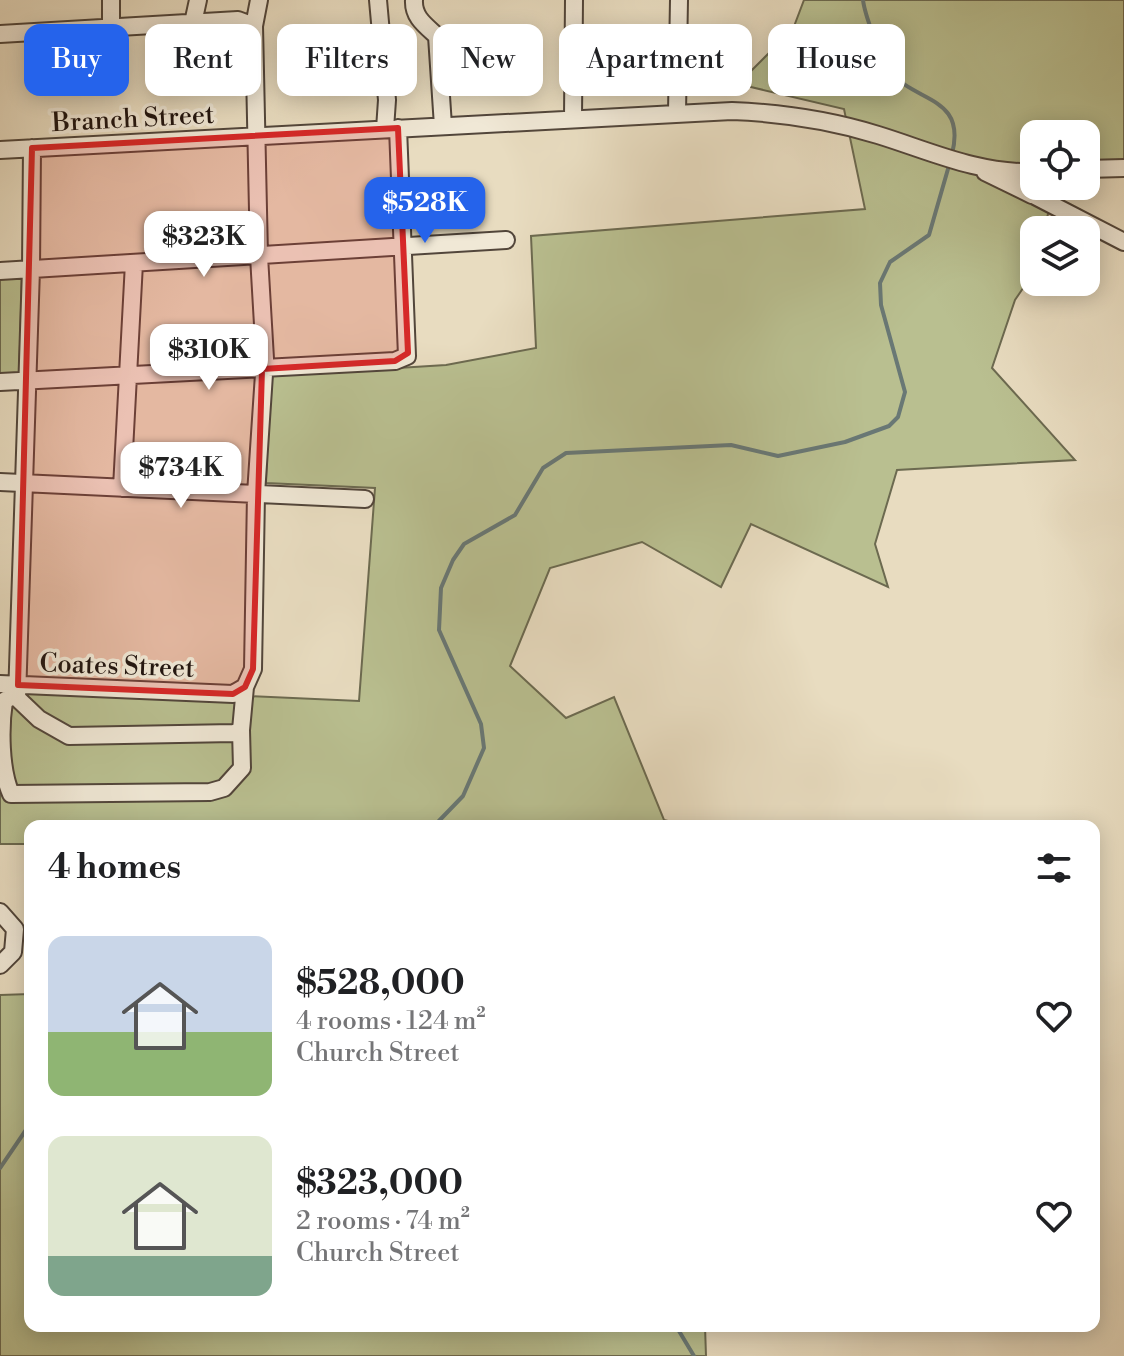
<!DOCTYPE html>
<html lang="en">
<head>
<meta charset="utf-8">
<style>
  body { margin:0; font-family:"Libre Bodoni",serif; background:#f6f6f6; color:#202124; height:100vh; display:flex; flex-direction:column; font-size:30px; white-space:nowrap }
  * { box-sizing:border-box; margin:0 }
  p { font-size:26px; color:#757577 }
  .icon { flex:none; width:44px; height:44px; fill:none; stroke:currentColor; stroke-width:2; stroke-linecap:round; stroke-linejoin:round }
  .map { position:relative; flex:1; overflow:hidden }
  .details { position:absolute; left:24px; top:820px; width:1076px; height:512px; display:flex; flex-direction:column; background:#fff; border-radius:16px; box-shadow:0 4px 20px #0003 }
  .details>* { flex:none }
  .guide { position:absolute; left:24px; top:24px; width:1076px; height:72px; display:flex; gap:16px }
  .tools { position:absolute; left:1020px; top:120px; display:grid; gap:16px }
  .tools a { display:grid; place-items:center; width:80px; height:80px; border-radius:16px; background:#fff; box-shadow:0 4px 20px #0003; font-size:40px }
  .price { position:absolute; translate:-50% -68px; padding:0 18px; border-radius:16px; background:#fff; color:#222; font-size:26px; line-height:52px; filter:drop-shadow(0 2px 4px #0008) }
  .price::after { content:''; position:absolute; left:50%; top:48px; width:24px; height:18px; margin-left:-12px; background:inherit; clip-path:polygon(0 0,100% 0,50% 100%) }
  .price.on { background:#2563eb; color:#fff }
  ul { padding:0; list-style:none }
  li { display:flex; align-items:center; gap:24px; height:200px; padding:0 24px }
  li span { display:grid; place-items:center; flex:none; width:224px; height:160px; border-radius:16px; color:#555 }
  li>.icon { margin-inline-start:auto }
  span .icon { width:96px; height:96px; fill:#fffc; stroke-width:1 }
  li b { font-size:34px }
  h2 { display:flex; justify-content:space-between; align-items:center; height:96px; padding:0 24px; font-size:34px }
  .chip { padding:0 28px; border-radius:16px; background:#fff; box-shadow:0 4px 20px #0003; font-size:28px; line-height:72px }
  .chip.on { background:#2563eb; color:#fff }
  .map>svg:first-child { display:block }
  .green { fill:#b9bf90; stroke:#6c6a50; stroke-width:2 }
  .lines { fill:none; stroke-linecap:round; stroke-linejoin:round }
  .stream { stroke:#697875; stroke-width:4 }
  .minor-casing { stroke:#52463b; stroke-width:20 }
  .minor { stroke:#f0e8d6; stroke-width:16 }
  .marked { fill:#d62828; fill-opacity:0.2; stroke:#d62828; stroke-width:6; stroke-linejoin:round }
  .labels { text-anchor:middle; stroke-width:7; stroke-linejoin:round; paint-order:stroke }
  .street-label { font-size:26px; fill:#20140f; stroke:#f0e8d6 }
</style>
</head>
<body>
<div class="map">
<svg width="1124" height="1356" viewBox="0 0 1124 1356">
  <rect width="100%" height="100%" fill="#e8dcc0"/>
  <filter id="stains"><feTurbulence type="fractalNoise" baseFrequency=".0025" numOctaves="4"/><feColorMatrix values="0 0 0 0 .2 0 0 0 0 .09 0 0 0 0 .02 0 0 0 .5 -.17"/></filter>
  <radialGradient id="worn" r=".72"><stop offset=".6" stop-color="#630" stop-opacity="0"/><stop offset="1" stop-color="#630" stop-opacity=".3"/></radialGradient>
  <path class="green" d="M804,0H1124V160L1086,162V134H1034V186H1055L1044,230H1034V272L1015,300L992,368L1075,460L897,470L875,544L888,587L751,524L721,587L642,542L550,568L510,666L566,718L614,697L664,820L688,826H30V844H0V685L359,701L375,488L266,483L269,376L446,365L536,348L531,236L865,209L844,109L738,84L793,29Z
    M22,273L19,380L0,379V275Z
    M30,994V1326H705L706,1356H0V995Z"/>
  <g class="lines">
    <path class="stream" d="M863,0C865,16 881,58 890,71C914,103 967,95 952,154
      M434,826L463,796L484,748L481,724L439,630L441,588L453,560L464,544L515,515L543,468L566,453L731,445L778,456L845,442L889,426L898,417L905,392L881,305L880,283L890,262L929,235L950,162
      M0,1168L30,1124
      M676,1326L694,1356"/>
    <g class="minor-casing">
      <path id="minor" d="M378,0L387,100L385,129
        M414,0C413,17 425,25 437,36L443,126
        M193,23L198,0
        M254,26L259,0
        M111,27V0
        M0,34L238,20L254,26L259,256L265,359L256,494L253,669L245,687L233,694L0,684
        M677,112L679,0
        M573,118L574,0
        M32,148L31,269L17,698L39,719L69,736L234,733L241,730L245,687
        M0,150L732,111C782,113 830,120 878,135C930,151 978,174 1034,172
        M1086,169L1124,168
        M985,172L1032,195
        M1020,172L1026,189L1033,195L1124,242
        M0,271L506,240
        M0,382L395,361L407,356L398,128
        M0,482L365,499
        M122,488L134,263
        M16,694L4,701C0,727 0,769 11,794L210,792L224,788L242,768L241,730
        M0,912L15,929L13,952L0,965"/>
    </g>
    <use href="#minor" class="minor"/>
  </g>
  <path class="marked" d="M398,128L408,353L395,361L262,369L253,669L245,687L233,694L18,685L32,148Z"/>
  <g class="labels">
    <g class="street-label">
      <text transform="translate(133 118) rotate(-3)" y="9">Branch Street</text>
      <text transform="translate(117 665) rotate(2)" y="9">Coates Street</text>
    </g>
  </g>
  <rect width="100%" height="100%" filter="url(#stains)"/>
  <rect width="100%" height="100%" fill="url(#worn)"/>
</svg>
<div class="tools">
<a><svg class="icon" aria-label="locate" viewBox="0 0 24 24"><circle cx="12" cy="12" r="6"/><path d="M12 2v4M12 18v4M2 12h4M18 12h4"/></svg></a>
<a><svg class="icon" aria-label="layers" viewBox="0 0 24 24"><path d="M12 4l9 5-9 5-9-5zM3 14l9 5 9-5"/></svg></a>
</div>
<b class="price on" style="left:425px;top:245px">$528K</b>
<b class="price" style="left:204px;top:279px">$323K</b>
<b class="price" style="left:209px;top:392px">$310K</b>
<b class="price" style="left:181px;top:510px">$734K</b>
<div class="guide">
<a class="chip on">Buy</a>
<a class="chip">Rent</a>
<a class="chip">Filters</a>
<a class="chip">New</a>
<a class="chip">Apartment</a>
<a class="chip">House</a>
</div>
<section class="details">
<h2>4 homes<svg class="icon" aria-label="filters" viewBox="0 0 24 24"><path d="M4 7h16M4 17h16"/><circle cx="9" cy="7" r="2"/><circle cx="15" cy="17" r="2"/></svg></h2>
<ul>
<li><span style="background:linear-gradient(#c9d6e8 60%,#8fb573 0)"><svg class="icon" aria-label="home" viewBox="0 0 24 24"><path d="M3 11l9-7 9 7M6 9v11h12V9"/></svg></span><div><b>$528,000</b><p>4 rooms · 124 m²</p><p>Church Street</p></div><svg class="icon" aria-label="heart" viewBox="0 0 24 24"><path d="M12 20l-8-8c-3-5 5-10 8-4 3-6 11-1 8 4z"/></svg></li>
<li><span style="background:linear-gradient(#dfe7d0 75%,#7fa58c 0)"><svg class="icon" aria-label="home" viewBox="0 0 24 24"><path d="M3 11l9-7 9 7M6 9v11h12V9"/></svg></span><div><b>$323,000</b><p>2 rooms · 74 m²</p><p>Church Street</p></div><svg class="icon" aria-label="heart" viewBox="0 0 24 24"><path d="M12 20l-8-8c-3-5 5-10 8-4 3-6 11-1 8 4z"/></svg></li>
</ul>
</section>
</div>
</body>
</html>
